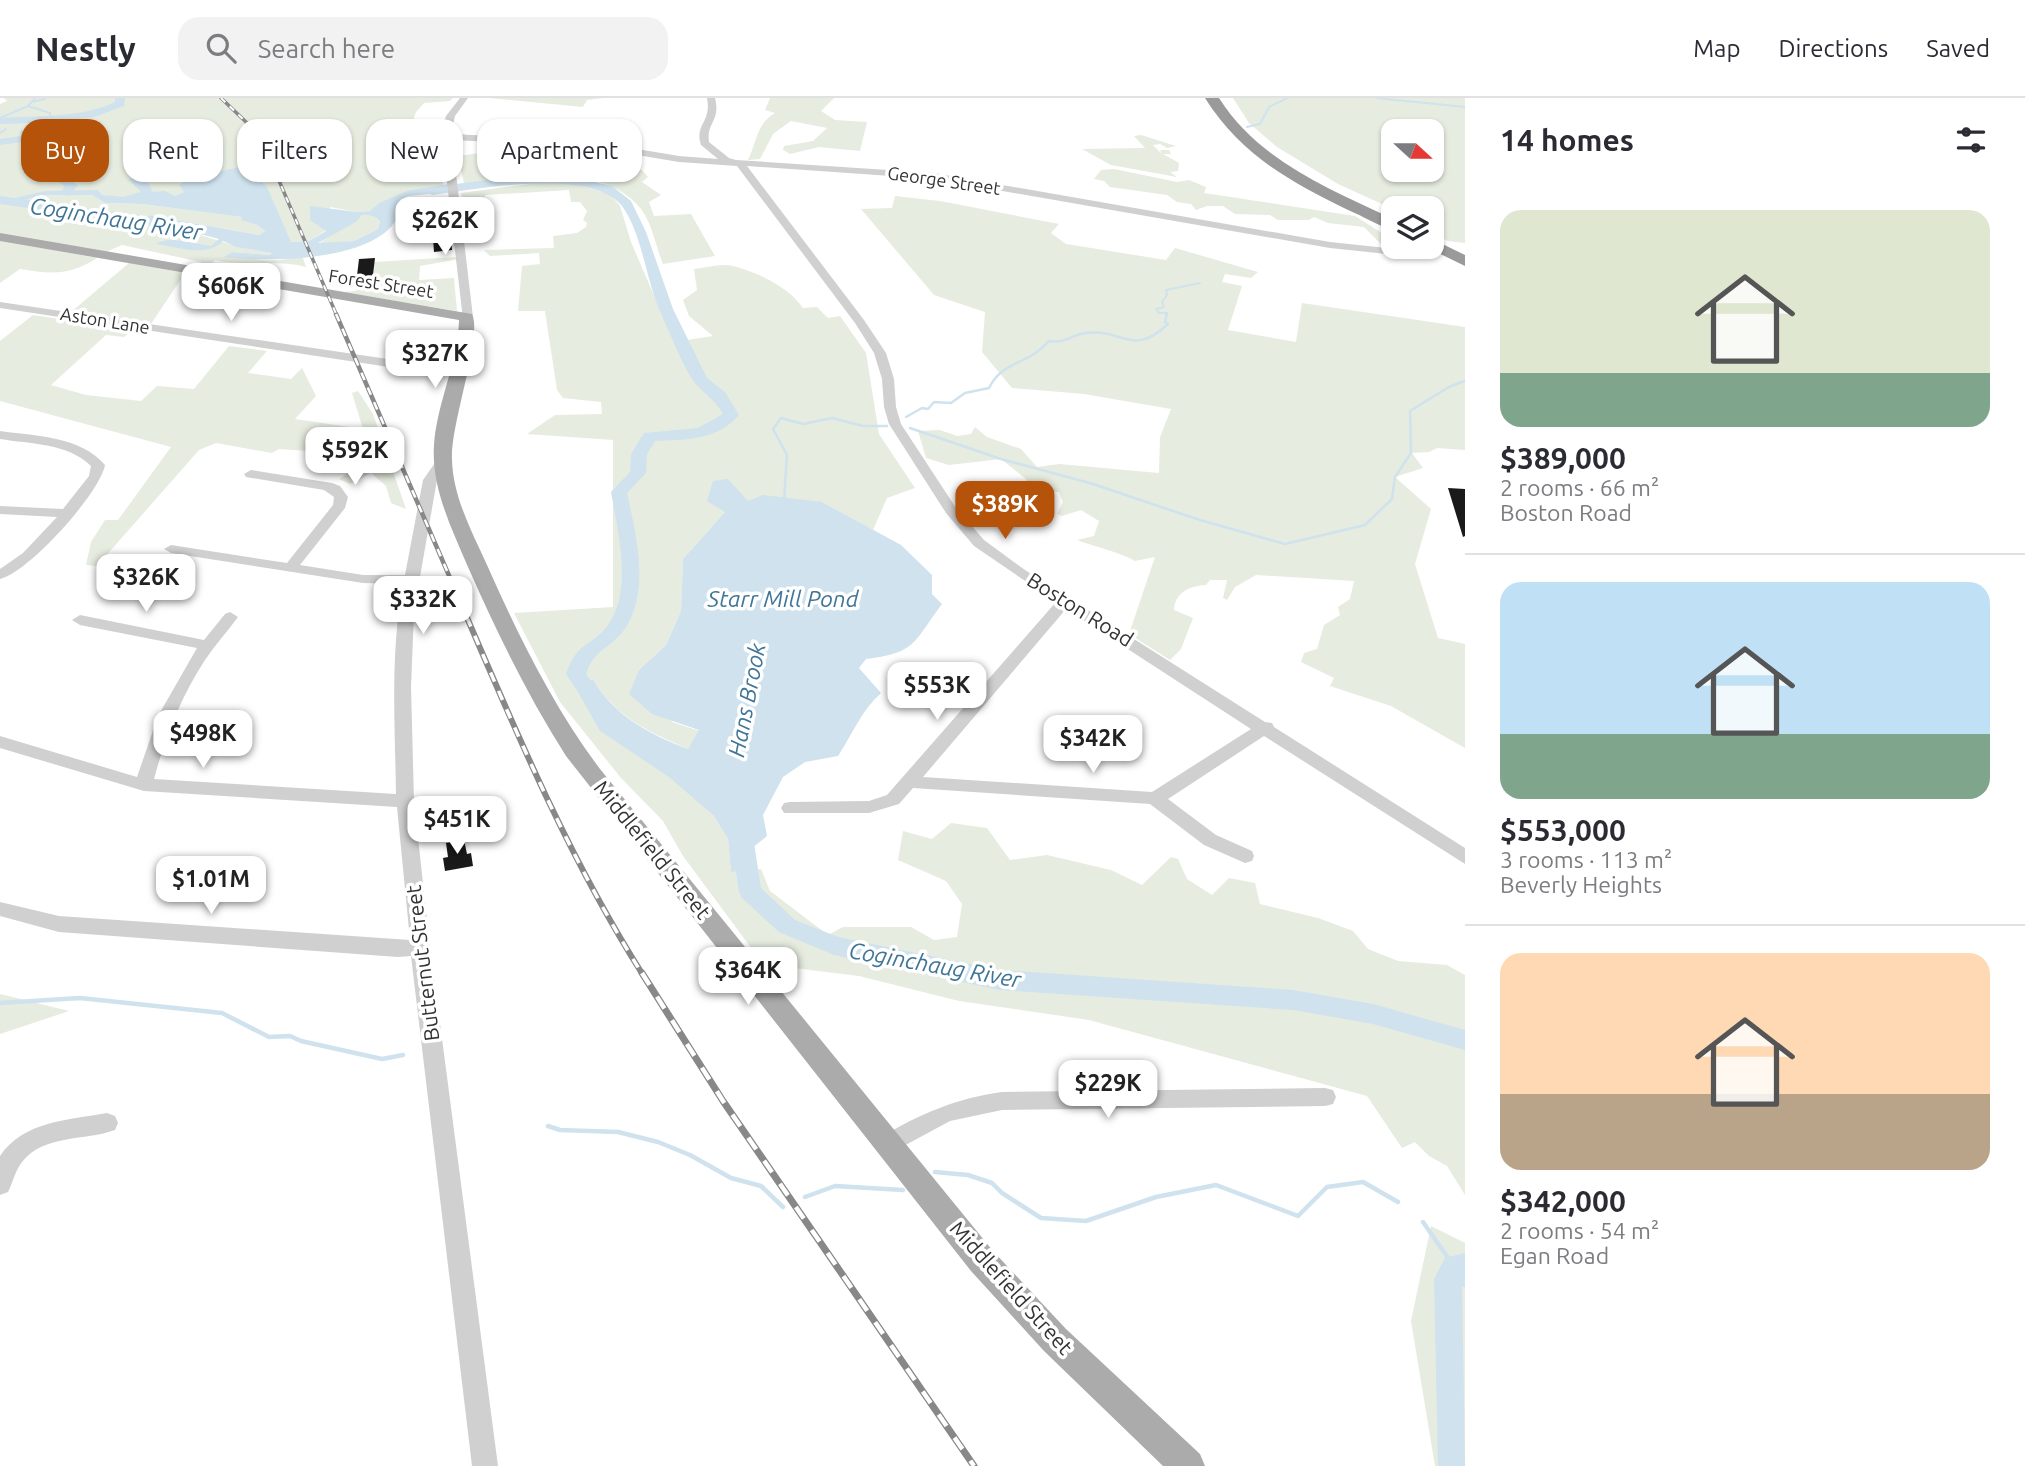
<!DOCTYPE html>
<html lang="en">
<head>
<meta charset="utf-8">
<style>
  body { margin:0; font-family:Ubuntu,sans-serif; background:#f2f2f3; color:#2b2b33; height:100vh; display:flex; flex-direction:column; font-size:26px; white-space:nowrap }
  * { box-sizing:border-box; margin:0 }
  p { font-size:23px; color:#7c7c81 }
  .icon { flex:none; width:38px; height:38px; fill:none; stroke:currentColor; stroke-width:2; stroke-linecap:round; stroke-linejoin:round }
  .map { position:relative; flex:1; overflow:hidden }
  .panel { display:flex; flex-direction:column; background:#fff; width:560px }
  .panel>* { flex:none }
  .hud { position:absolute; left:21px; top:21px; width:665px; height:63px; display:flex; gap:14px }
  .needle { width:46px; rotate:111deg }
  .fabs { position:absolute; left:1381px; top:21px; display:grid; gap:14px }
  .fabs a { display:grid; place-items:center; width:63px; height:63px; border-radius:14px; background:#fff; box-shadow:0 2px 5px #0004; font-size:35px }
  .price { position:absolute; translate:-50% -60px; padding:0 16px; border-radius:14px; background:#fff; color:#222; font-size:23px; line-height:46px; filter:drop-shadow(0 2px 4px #0008) }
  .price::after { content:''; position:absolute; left:50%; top:42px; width:21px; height:16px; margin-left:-10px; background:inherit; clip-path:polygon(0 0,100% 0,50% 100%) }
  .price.on { background:#b45309; color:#fff }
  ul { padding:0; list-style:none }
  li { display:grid; align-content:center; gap:14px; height:371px; padding:0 35px }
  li+li { border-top:2px solid #e1e1e2 }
  li span { display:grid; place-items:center; height:217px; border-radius:21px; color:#555 }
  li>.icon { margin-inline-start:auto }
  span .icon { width:126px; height:126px; fill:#fffc; stroke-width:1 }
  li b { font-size:30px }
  h2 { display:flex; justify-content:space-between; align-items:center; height:84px; padding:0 35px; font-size:30px }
  .chip { padding:0 24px; border-radius:21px; background:#fff; box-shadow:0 2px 5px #0004; font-size:24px; line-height:63px }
  .chip.on { background:#b45309; color:#fff }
  header { display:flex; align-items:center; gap:42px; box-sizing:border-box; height:98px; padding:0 35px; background:#fff; border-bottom:2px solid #e1e1e2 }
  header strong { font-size:33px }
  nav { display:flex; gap:38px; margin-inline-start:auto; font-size:24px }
  .search { width:490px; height:63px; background:#f2f2f3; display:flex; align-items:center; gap:18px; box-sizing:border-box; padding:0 24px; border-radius:21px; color:#7c7c81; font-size:26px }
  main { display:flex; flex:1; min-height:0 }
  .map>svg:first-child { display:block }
  .green { fill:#e6ecdf; fill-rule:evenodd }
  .water { fill:#cfe2ee; fill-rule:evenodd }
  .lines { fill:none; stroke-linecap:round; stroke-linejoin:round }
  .stream-far2 { stroke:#cfe2ee; stroke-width:2 }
  .stream-far1 { stroke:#cfe2ee; stroke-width:2.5 }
  .stream { stroke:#cfe2ee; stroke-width:4.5 }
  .river { fill:#cfe2ee; fill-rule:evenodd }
  .building { fill:#1a1a1a }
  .minor { fill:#d0d0d0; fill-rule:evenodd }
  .major { fill:#ababab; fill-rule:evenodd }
  .highway { fill:#9a9a9a; fill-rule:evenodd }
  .rail-far3-casing { stroke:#888; stroke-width:3.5 }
  .rail-far2-casing { stroke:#888; stroke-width:4.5 }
  .rail-far1-casing { stroke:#888; stroke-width:6 }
  .rail-casing { stroke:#888; stroke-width:7 }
  .rail-far3 { stroke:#fff; stroke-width:2; stroke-dasharray:6; stroke-linecap:butt }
  .rail-far2 { stroke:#fff; stroke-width:2.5; stroke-dasharray:8; stroke-linecap:butt }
  .rail-far1 { stroke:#fff; stroke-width:3.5; stroke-dasharray:10; stroke-linecap:butt }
  .rail { stroke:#fff; stroke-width:4.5; stroke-dasharray:14; stroke-linecap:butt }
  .labels { text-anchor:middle; stroke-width:7; stroke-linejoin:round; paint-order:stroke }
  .far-street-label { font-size:18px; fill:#333; stroke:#fff }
  .street-label { font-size:21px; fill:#333; stroke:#fff }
  .water-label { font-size:23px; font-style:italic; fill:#3f7597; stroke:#fff }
</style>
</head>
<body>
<header>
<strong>Nestly</strong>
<div class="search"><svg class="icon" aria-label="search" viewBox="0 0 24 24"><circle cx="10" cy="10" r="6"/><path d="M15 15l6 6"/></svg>Search here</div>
<nav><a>Map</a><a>Directions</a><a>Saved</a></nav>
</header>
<main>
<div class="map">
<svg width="1465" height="1368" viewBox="0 0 1465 1368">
  <rect width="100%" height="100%" fill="#fff"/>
  <path class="green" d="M4,0H453L450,3L424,5L416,14L406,43L442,53L449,78L442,79L443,87L409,92L370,113L357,114L330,109L326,132L309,143L290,144L267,90L205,78L189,80L184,94L175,98C157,90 143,96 125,99C118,100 109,98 102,97L98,92L41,97H92L105,105L142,106L243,119L242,122L257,127L265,133L259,137L149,117L139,126C174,128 202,137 235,148C247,152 261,152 273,155L270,157L233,154C254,164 280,165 302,157L306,169C276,161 248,169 215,162L208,169H203L201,164L122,147L104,155L0,136V6L7,3Z
    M489,0H604L587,2L583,9Z
    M770,0H834L821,13L835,22L867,24L860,53L819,49L790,56L783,52L784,48L813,43L827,30L791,23L773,36L760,61L748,62C757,44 756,26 775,15L765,12Z
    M1233,0H1465V145L1448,143L1432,135V110L1393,111L1338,86L1277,49L1249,25ZM1393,33H1432V72H1393Z
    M1141,37L1176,48L1167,50L1160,46L1153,47L1162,56L1160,52H1169L1171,56H1163L1179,65L1178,73L1170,74L1177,79L1111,67L1082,51L1145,50L1134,38Z
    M554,51L616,71L642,72L648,79L642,84L661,97L649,104L654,118L691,116L715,158L663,166C656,149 652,125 641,111C617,80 570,75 533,76C510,77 488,86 464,85L458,58L494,53C507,64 541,62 554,51Z
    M1114,71L1177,84L1189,82L1206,89L1204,95L1355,118L1393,142V149H1404L1385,150L1364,129L1328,125L1314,119L1309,122H1278L1270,117L1235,116L1223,108H1207L1196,112L1191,106L1177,104L1167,97L1110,89L1104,83L1094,81L1101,72Z
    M545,84L572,85L610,96L620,108L631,144L674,244L713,238L689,218L683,202L697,192L694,171C706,170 722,165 733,168C757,174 789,189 803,210L817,209L828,220L840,218L866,255L879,336L915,390L887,400L873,432L822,404H748L728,381L725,414L683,461L681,513L666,547L639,572L672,624L700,633L688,651C648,633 616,620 593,581L574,587L713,717L728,741L731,773L761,771L770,793L828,837L843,829H911L934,842L957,839L962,806L946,783L898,762L903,733L932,741L951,725L987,730L1010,762L1047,757L1111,772L1142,787L1171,759L1178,761L1187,781L1212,797L1229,780L1255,785L1260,806L1318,820L1353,833L1368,851L1398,863L1447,867L1465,877V1097L1447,1068L1429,1058L1415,1044L1402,1050L1367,998L1089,922L959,903L859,878L794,870L775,882L683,758L663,723L621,680L560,604L514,515L613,509V342L527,336L555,317L602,316L601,304L563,300L557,292L545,213H518L522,168L540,166L539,155L490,158L484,152L554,150L553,138L577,135L586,129L587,125L583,122L587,113L580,104H571L569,92L485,97L484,105L480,107L464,108L461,95Z
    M895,98L940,103L1059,126L1051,135L1066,146L1166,162L1175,150L1258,174L1251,180L1225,176L1222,184L1242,188L1228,232L1296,244L1302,205L1465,229V352L1437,350L1429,354L1412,355L1423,370L1395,379L1431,411L1415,466L1438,540L1465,546V650L1391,608L1330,588L1334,580L1301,564L1304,555L1317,551L1324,527L1340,517L1338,509L1350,501L1354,483L1256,477L1235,489L1227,502L1223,500L1227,482H1210L1206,487C1190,488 1175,494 1174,512L1193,520L1181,551L1170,562L1129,536L1155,459L1135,463C1120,454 1095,449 1077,442L1094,438L1099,423L1081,412L1062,418L1057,416L1063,404L1059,394L997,392V383L1026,384V381L1001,361L949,367L926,360L918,333L940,332L957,338L971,336L975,329L987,339L1021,351L1037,369L1059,366L1159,375L1160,339L1171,311L1084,296L1012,290L982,254L985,214L934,197L861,111L892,110Z
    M362,117H373L380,124L378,131L354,143L318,146Z
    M0,142L97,160C70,178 50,176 20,171L0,185Z
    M456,159L459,161L420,168L419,182L454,180L457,213L341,194L356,193V186L372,185L374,164Z
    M129,165L185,175L151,226L71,214Z
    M33,217L132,232L124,239L106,237L51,287L86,297L141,303L157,288L194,291L229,248L267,253L248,275L291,281L302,270L316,298L295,321L363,331L352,295L358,293L373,316L406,411L391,405L386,388L371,375L350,386L339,381L358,369L353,360L336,355L279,351L272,355L216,345L199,352L97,468L86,467L91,444L105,422H118L171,349L0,303V243Z
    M0,896L69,913L0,936Z
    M1431,1128L1465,1145V1368H1435L1411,1223Z"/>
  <path class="water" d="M245,68L267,89L291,144L309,143L326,133L310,122V108L357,114L370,113L379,105L409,92L449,86L450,94L408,98L402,102C401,164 271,165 224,159L233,154L270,157L272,155L236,149L223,143C206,160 178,149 156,146C169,137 195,146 211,148L219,141L169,128L138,126L149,117L259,137L265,133L257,127L241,122L242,119L142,106L105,105L92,97H41L25,102L14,100L46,93L98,92L102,97L123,99L141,94L128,81L145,78L153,94L165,93L175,98L184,94L179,87L189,80ZM362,117C370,117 375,117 380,124L378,131L354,143L318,145L356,124Z
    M728,381L748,403L763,397L822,404L901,447L932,477V496L942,506C913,545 916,555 866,561L859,570L881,595C861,613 853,635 838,658L805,664L783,679L763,717L767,738L752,750L754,771L731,774L728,741L713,717L669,679L600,633L574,587L593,581C614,618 649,636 688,651L699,632L652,616L629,596L639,572L666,547L681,513L683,461L725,414L707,403L713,383Z"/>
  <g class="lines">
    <path class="stream-far2" d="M1376,0L1465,9
      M31,4L45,1
      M28,8L50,15L51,22
      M0,20L28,8L35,0
      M1247,29L1260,26L1269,9L1287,0
      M0,35L6,31
      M1166,218L1167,215H1159L1156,211L1164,209L1162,204L1167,197L1166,192L1200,185"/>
    <path class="stream-far1" d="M906,319L922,310L928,311L934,304L951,305L965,295L989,290C1003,262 1027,268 1049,243C1064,246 1071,237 1086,235C1123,230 1132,260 1168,226L1165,224L1167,216
      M910,330L1001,361L1093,386L1200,422L1285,446L1365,427L1392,401L1395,379L1411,355L1410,313L1449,289L1465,283
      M784,403L787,357L773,331L781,320L803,326L832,320L863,328H887"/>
    <path class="stream" d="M0,905L80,900L222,915L269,939L290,938L301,943L382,961L403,957
      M548,1028L560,1032L618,1034L658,1044L690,1057L731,1080L761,1088L783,1109
      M935,1074L968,1077L992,1085L1002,1095L1041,1120L1086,1123L1156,1099L1216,1087L1298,1118L1327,1089L1363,1084L1398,1104
      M805,1099L835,1088L903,1092
      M1423,1124L1455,1170
      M1448,1181L1465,1187"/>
    <path class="river" d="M115,0H125L124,8L94,19L49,24L54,32L39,46L44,54L40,65L69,75V81L78,87L70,98L60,95L65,88L57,83L59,79L32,71L28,65L32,54L27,45L42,31L31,36L28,43L0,47V41L21,38L20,33L40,27L38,25L0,26V20C38,17 79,21 115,4Z
      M521,78L574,79L612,88L631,103L646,134L673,211L707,280L725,294L739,317C718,342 685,342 655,343L647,356L646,375L627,395C636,437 651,494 624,532C610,551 594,551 586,576L608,608L605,613H591L566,576C578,542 592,549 608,527C633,492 618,434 611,394L630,374L631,356L644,335L698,330L723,316C713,299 706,298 695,285C684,271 668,231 660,213C646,182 642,135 622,108C592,69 476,91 432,97L426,93L432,89Z
      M0,98L171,122L177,126L171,130L0,106Z
      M743,737L751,739L754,745L761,790L795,822L838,839L1000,872L1293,892L1373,906L1465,932V952L1373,926L1293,912L1000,892L834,857L779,834L742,800L739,794L732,745L735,739Z
      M1465,1155V1183L1462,1184L1465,1368H1438L1434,1181L1445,1160Z"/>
  </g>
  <path class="building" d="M446,99L447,109L403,112V101Z
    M451,138L452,152L434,154L433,140Z
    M375,160L372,185L356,186L359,161Z
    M1448,390L1465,391V438L1463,439Z
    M464,742L467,756L471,755L473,768L445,773L443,760L448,759L446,745Z"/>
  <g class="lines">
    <path class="minor" d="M460,0H468L455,18L451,36L583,42L679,58L718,61L701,47C694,26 712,25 707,0H715C721,24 706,24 709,44L729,60L736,62L934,75L1330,144L1396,151L1440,147V151L1436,152L1396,157L1330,150L934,81L747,68L864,222L886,255L894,281L896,309L901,326L956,410L984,442L1025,472L1265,624L1272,625L1274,629L1465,750V766L1264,638L1168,701L1216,737L1252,753L1254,758L1252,763L1245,765L1204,747L1150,706L913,690L899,706L869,715H784L781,710L784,705L790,704L869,703L887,697L1056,504L974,448L946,415L889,326L884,309L882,281L874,255L855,225L737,68L679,64L583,48L452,42L473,219L463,221L441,33L446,18ZM1066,511L1251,631L1152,694L923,679Z
      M0,204L435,268H459L465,272L459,276H435L0,210Z
      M0,333C34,338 81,338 105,367C100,395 29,474 0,481V471L23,455L57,419L0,416V408L63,411L89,378L91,368C68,345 30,346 0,341Z
      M442,361L449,365L437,382L414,513L411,589L414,703L430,849L498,1368H472L411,858L398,859L59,834L0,818V804L59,818L410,842L397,709L144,693L0,650V638L137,679L158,618L197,550L80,527L72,522L80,517L204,542L225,516L230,514L238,519C227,534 215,547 205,562C181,599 165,639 154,681L396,696C395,627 390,555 403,486L363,485L171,455L164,451L171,447L287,465L333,407L334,399L324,392L246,379L244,376L251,372L332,385L340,388L348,399L345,410L300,467L363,477H405L423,382L437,362Z
      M1325,990L1333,992L1336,999L1333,1006L1325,1008L1002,1012L950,1023L889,1056L881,1053L878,1046L881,1039C920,1016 957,1000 1002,994Z
      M107,1015L115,1018L118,1025L115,1032C85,1043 44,1036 22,1064C15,1073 13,1084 8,1094L0,1097V1058C23,1023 69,1022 107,1015Z"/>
    <path class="major" d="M0,135L472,216C483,239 450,326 452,362C453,399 472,434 487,467C519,539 553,608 600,671L993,1153L1066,1231L1200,1356L1205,1368H1163L1044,1253L971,1173L566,658C528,598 497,535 468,469C452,431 431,390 434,347C437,304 458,265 459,222L0,143Z"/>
    <path class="highway" d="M1205,0H1219C1259,63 1328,90 1393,121V132C1378,128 1363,118 1348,112C1289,83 1241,57 1205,0Z
      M1432,141L1465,157V168L1426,149H1432Z"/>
    <g class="rail-far3-casing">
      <path id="rail-far3" d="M221,0L246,24L271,64L337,218"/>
    </g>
    <g class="rail-far2-casing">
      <path id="rail-far2" d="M336,216L460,503"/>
    </g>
    <g class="rail-far1-casing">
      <path id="rail-far1" d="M459,501C514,629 568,759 643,877"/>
    </g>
    <g class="rail-casing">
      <path id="rail" d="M642,875L723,1003L974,1368"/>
    </g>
    <use href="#rail-far3" class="rail-far3"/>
    <use href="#rail-far2" class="rail-far2"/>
    <use href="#rail-far1" class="rail-far1"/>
    <use href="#rail" class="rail"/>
  </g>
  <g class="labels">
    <g class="far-street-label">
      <text transform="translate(944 83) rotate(8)" y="6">George Street</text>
      <text transform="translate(381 186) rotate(9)" y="6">Forest Street</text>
      <text transform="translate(105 223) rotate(9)" y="6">Aston Lane</text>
    </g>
    <g class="street-label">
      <text transform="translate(1080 512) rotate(32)" y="7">Boston Road</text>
      <text transform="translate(652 752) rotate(51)" y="7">Middlefield Street</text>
      <text transform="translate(423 865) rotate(-97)" y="7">Butternut Street</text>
      <text transform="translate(1011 1190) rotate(48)" y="7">Middlefield Street</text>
    </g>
    <g class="water-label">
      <text transform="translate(116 121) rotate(9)" y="8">Coginchaug River</text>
      <text x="783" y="509">Starr Mill Pond</text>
      <text transform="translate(747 602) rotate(-79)" y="8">Hans Brook</text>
      <text transform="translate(935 867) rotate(10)" y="8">Coginchaug River</text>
    </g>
  </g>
</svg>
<div class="fabs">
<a><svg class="needle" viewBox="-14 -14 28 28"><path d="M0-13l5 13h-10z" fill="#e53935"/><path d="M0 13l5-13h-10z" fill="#7c7c81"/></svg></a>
<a><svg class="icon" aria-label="layers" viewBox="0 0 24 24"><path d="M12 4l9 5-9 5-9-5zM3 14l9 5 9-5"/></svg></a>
</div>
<b class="price" style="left:445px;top:159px">$262K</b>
<b class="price" style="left:231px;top:225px">$606K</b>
<b class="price" style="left:435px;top:292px">$327K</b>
<b class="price" style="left:355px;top:389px">$592K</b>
<b class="price on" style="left:1005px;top:443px">$389K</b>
<b class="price" style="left:146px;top:516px">$326K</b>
<b class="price" style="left:423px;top:538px">$332K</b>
<b class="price" style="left:937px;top:624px">$553K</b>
<b class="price" style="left:203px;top:672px">$498K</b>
<b class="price" style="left:1093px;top:677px">$342K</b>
<b class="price" style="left:457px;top:758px">$451K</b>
<b class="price" style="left:211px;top:818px">$1.01M</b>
<b class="price" style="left:748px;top:909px">$364K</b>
<b class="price" style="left:1108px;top:1022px">$229K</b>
<div class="hud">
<a class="chip on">Buy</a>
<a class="chip">Rent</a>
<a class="chip">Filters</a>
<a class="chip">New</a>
<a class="chip">Apartment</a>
</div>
</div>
<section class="panel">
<h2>14 homes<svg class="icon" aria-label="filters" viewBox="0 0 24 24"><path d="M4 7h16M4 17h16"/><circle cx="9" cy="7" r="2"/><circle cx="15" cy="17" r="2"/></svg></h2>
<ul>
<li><span style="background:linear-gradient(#dfe7d0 75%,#7fa58c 0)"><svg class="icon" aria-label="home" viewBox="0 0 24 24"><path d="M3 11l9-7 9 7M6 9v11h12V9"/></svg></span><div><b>$389,000</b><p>2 rooms · 66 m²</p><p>Boston Road</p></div></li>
<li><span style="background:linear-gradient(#bfe0f5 70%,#7fa58c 0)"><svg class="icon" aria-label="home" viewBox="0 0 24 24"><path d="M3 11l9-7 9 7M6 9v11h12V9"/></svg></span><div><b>$553,000</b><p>3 rooms · 113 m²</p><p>Beverly Heights</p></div></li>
<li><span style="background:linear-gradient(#ffd9b3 65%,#b9a48a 0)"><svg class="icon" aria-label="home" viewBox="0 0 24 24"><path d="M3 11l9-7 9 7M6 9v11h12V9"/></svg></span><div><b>$342,000</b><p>2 rooms · 54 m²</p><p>Egan Road</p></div></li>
</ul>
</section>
</main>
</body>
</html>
